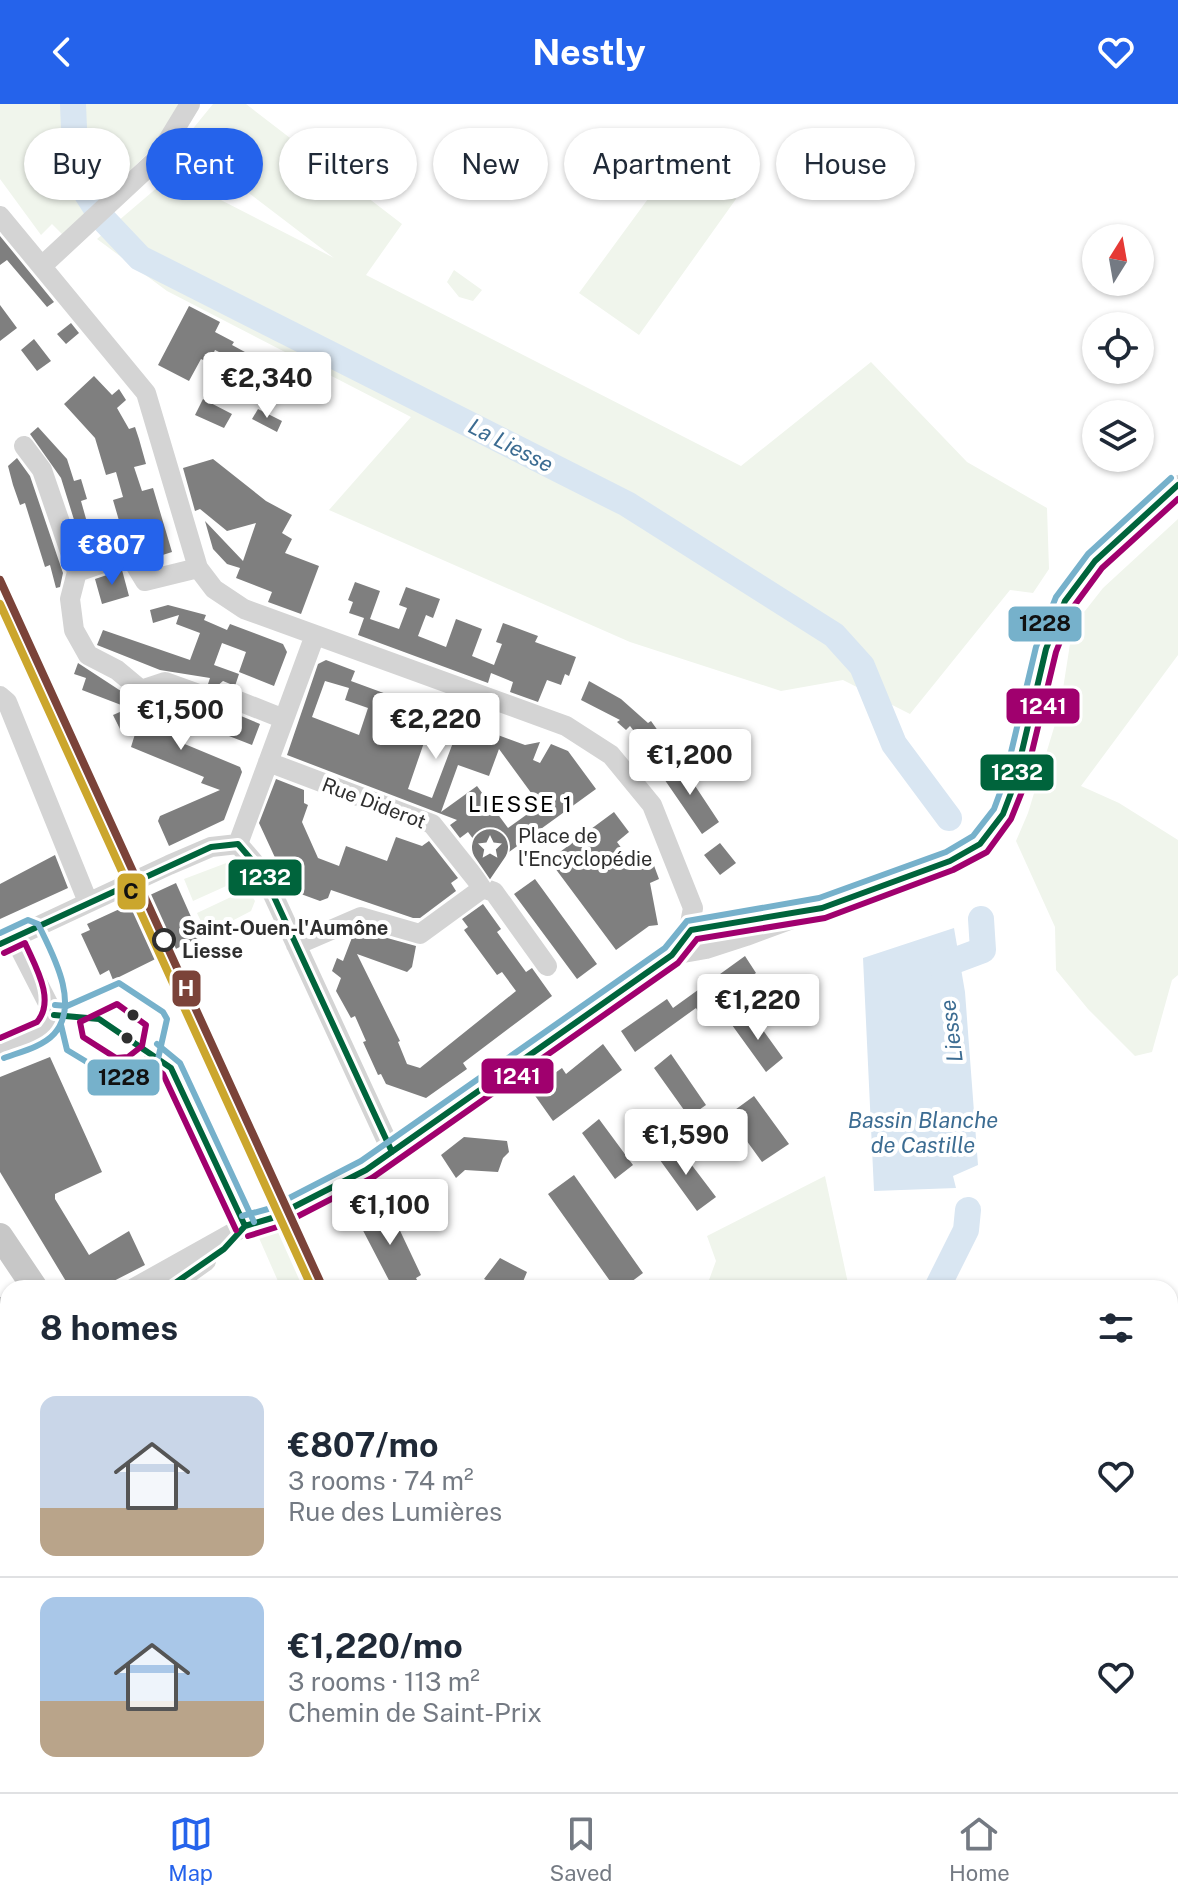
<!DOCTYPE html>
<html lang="en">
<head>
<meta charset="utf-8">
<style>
  body { margin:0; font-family:"Public Sans",sans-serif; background:#f2f2f3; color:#1f2937; height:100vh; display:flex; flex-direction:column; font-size:30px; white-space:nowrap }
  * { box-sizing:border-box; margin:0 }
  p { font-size:26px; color:#747a83 }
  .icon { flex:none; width:44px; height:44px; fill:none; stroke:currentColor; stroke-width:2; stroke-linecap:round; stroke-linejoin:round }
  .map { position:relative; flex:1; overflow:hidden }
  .panel { position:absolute; left:0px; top:1176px; width:1178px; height:512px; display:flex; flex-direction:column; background:#fff; border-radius:24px 24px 0 0; box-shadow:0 2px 6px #0004 }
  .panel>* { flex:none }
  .banner { position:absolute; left:24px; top:24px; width:1130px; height:72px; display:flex; gap:16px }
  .needle { width:52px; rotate:11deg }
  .buttons { position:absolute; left:1082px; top:120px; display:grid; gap:16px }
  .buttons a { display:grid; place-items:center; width:72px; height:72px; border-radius:50%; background:#fff; box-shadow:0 2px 6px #0004; font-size:40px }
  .price { position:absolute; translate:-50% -68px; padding:0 18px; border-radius:8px; background:#fff; color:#222; font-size:26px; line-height:52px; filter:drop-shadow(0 2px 4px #0008) }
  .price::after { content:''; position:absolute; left:50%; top:48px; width:24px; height:18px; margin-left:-12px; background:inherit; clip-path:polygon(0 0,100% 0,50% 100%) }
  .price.current { background:#2563eb; color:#fff }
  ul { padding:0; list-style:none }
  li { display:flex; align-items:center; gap:24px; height:200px; padding:0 40px }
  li+li { border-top:2px solid #e0e1e3 }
  li span { display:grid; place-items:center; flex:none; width:224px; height:160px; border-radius:16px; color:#555 }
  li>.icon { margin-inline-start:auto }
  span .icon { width:96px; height:96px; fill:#fffc; stroke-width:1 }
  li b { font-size:34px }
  h2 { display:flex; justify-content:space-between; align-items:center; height:96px; padding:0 40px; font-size:34px }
  .tag { padding:0 28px; border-radius:36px; background:#fff; box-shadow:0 2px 6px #0004; font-size:28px; line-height:72px }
  .tag.current { background:#2563eb; color:#fff }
  header { display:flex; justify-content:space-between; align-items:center; height:104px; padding:0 40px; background:#2563eb; color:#fff; font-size:36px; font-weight:700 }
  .dock { display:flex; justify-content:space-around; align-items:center; height:112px; border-top:2px solid #e0e1e3; background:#fff; font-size:22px; color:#747a83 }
  .dock a { display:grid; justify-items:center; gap:4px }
  .dock .current { color:#2563eb }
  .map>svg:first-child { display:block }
  .green { fill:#f0f5ec }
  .water { fill:#d9e6f2 }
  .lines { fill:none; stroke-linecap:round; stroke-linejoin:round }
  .river { stroke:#d9e6f2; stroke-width:26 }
  .building { fill:#7f7f7f; fill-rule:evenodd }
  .minor { stroke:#d4d4d4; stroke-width:20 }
  .major { stroke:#c7c7c7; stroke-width:26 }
  .bus-1-casing { stroke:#fff; stroke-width:12 }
  .bus-2-casing { stroke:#fff; stroke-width:12 }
  .bus-3-casing { stroke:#fff; stroke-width:12 }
  .bus-1 { stroke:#00643c; stroke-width:6 }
  .bus-2 { stroke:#a0006e; stroke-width:6 }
  .bus-3 { stroke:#76b1cb; stroke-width:6 }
  .rail-1-casing { stroke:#fff; stroke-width:14 }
  .rail-2-casing { stroke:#fff; stroke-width:14 }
  .rail-1 { stroke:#7b4339; stroke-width:8 }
  .rail-2 { stroke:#cba62d; stroke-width:8 }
  .stop-dot { fill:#fff; stroke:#2f2f2f; stroke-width:4 }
  .bus-dot { fill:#2f2f2f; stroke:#fff; stroke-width:3 }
  .labels { text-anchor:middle; stroke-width:8; stroke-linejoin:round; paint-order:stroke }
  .street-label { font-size:20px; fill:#2f2f2f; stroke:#fff }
  .poi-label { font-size:20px; fill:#2f2f2f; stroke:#fff; text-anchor:start }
  .stop-label { font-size:20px; font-weight:bold; fill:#2f2f2f; stroke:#fff; text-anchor:start }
  .water-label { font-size:22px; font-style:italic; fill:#3c6c92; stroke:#fff }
  .neighbourhood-label { font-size:22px; letter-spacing:2px; fill:#000; stroke:#fff }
  .line-badge { stroke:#fff; stroke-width:3 }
  .badge-label { font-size:22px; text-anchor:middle; font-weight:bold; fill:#fff }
  .pale-badge-label { font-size:22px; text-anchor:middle; font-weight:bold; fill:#111 }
</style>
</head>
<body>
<header><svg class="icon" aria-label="back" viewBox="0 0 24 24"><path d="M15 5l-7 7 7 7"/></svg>Nestly<svg class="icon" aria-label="heart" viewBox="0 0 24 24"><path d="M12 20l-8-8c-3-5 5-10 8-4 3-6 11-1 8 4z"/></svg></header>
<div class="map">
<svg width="1178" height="1688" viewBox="0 0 1178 1688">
  <rect width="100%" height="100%" fill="#fff"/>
  <path class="green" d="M0,0H183L156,41L64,132L52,120L41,131L0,75Z
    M213,0H246L402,120L366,171L741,362L871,258L967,358L1047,404L1049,465L1033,489L1010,486L910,610L843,576L781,587L630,538L329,406L411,313L167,187L97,135L172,71L334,154L182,38Z
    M689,39L736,95L639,231L579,189Z
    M454,166L482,186L473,197L459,193L447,178Z
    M1178,415V551L1081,682L1119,699L1178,736V871L1172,876L1152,948L1135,952L1088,905L1056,866L1055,823L1016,737L1028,709L1060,604L1070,540L1081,512L1103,484Z
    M229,758L235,759L244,774L193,797L184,775Z
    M248,785L255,797L251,807L207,830L197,809Z
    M825,1072L849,1184H699L709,1176L716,1157L707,1132Z
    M277,1126L303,1184H281L259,1134Z
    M130,1680H171L173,1688H132Z
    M572,1680H898L903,1688H575Z"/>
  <path class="water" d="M954,824L965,888L978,1061L953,1072L956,1084L874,1087L863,854Z"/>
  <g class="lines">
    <path class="river" d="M73,0L76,73L103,115L140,154L627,400L834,531L862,562L894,640L949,714
      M945,879L943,861L983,846L981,815
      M937,1184L966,1126L968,1106
      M824,1680L828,1688"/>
  </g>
  <path class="building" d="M0,132L54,198L47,203L7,156L0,161Z
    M0,201L17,224L0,237Z
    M189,202L220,218L215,228L234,238L232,241L267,260L258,277L239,267L243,260L215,246L209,259L201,255L189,277L158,261Z
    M71,219L79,229L66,240L57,230Z
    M34,235L51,257L37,267L21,246Z
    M94,272L112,291L119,285L126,296L117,304L129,325L135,323L139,335L146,360L134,363L142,387L153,384L172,448L147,456L141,440H123L121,433L97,441L99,447L85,451L61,374L30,330L38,323L67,355L74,377L81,375L87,395L81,397L90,429L120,420L113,396L123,393L116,368L106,371L95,334L64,300Z
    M203,295L232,310L224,324L195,311Z
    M258,305L282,317L277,328L252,315Z
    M17,354L30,372L63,469L60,483L56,484L50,461L45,463L25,399L20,401L13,381L8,362Z
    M213,355L266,397L292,411L282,429L292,435L285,449L319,462L301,510L268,498L272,488L236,474L240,464L227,460L213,445L205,417L243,457L256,419L227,427L200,405L195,407L183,364Z
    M122,466L129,492L102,500L95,475Z
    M355,478L380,487L370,515L399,525L407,504L399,501L406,483L440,495L433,514L426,511L418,532L446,543L456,515L482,525L472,552L494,561L502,540L496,538L503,519L538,532L535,538L576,553L569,572L565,570L561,581L547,576L538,598L510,588L513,578L491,569L488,579L358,531L364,514L349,509L353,498L348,496Z
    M168,501L206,511L204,516L227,526L230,520L283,540L287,548L274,582L239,568L246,548L222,539L214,561L239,570L235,582L223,577L216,583L208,580L210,574L160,566L97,541L103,526L190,556L200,529L176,520L179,511L153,519L150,506Z
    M326,556L355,567L351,577L525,641L540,638L533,656L540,659L551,640L568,647L596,685L502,753L498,748L488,755L468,728L460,734L450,721L457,716L287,651L318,560ZM325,577L349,584L345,596L368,604L359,631L312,613ZM428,627L454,636L432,694L408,685ZM499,645L540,701L508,724L477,682L441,708L458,661L489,672Z
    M78,559L127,591L140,621L149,597L165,592L211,608L226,611L229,607L260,620L252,641L183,614L175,636L240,663L242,668L224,716L169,742L158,717L160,712L220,686L201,679L204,673L131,643L135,630L120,625L113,611L129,604L82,586L86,574L74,570Z
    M589,577L621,595L648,619L651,617L666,638L651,649L630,622L626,626L617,618L620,616L581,596Z
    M678,656L719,718L702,730L660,669Z
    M276,675L304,686V699L308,701L302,718L318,754L339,762L346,742L387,757L396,733L422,742L429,737L458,774L451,779L456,787L420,814H413L331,786L328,794L320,797L290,786L259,719Z
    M614,708L629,728L617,738L630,756L649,748L659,775L650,779L658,821L649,822L616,846L549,756Z
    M720,739L736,759L720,771L704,751Z
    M55,751L68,784L0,815V780Z
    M535,775L597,860L577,875L514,790Z
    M176,779L200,833L113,876L109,866L100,871L81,830L90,826L87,820Z
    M483,800L501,825L497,828L526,868L532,864L552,892L463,959L467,965L426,994L386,980L381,970L378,971L363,938L366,937L355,912L351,914L336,887L341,874L332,867L337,854L343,857L353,831L362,827L416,842L412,863L407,868L357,850L400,937L398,938L407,960L420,964L516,887L502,868L497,871L464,826L468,823L462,815Z
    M745,852L756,869L699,909L696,904L635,948L621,927L667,895L673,904Z
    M750,908L783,954L766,968L732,921Z
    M603,940L622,966L553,1017L531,986L562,964L566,970Z
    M671,950L706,1001L689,1013L654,964Z
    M50,953L102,1068L55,1090V1095L89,1151L129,1127L145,1161L100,1184H70L0,1068V973Z
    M85 976a12 12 0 1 1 24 0a12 12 0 1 1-24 0Z
    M754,992L789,1040L762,1058L728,1011Z
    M599,1015L633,1061L615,1075L582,1029Z
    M464,1033L507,1037L509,1048L503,1054L498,1068L465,1066L456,1074L441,1051Z
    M675,1039L716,1093L697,1107L657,1052Z
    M574,1071L643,1169L623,1184H615L548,1090Z
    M385,1095L421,1171L416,1174L421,1184H393L357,1115Z
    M500,1154L527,1168L522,1180L517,1178L514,1184H501L484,1175Z"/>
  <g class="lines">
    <path class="minor" d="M0,112L146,289L198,464L214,485L244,505L566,622L611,651L652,701L693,804L687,835L672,851L366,1066L272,1114L245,1122L134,1184
      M42,162L156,56L190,0
      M24,342L42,366L77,468
      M198,464L145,477L131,454L120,453L77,468L70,495L74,526L88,551L117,566L141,586L165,578L215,596L231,594L284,615
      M0,592L7,598L88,798
      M268,658L432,720L483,784L420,830L361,813L296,841
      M238,740L263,769L392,1048
      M238,740L315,531
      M483,784L494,788L547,862
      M691,826L774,812
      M0,840L169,761L211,743L238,740
      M672,851L706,845L746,832L950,757C1041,717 1021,588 1058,510C1083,456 1135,419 1178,381
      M0,945L46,924L54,911L14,833
      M168,1184L206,1157"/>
    <path class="major" d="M0,1132L35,1184
      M0,1206L8,1226
      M120,1680L122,1688
      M318,1680L323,1688"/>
    <g class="bus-1-casing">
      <path id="bus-1" d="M0,840L211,743L238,740L263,769L392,1048
        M54,911L99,915L171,964L245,1122
        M168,1184L224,1145L245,1122L272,1114L366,1066L672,851L691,826L822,804L950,757L980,740L1003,710L1014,681L1046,545L1065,497L1095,457L1178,381"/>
    </g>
    <g class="bus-2-casing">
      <path id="bus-2" d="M117,900L146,921L142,942L128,953L116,954L83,933L80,918Z
        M0,934L37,918C56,896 35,862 25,839L4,849
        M145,956L163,970L236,1126
        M248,1132L277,1123L372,1074L678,859L697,835L825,814L953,766L987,748L1011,715L1023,685L1056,548L1074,502L1102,464L1178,395"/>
    </g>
    <g class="bus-3-casing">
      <path id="bus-3" d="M0,829L28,816L38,820C52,849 81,900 54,930C42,943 20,948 4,954
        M55,901L67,902L119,879L163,908L167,915L158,955L136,971L115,975L67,946L61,921
        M157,940L180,959L254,1118
        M242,1112L268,1105L361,1057L665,844L687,817L819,794L946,748L973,732L994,705L1004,678L1036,543L1056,493L1088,450L1171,374"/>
    </g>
    <use href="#bus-1" class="bus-1"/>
    <use href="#bus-2" class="bus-2"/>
    <use href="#bus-3" class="bus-3"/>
    <g class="rail-1-casing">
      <path id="rail-1" d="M0,476L323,1184"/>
    </g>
    <g class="rail-2-casing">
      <path id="rail-2" d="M0,500L312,1184"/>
    </g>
    <use href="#rail-1" class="rail-1"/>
    <use href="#rail-2" class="rail-2"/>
  </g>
  <defs>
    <g id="sight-pin" transform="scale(2)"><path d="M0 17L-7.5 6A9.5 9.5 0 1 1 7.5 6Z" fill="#787878" stroke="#fff"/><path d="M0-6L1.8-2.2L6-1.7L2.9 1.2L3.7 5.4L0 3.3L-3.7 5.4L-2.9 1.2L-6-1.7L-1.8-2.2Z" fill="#fff"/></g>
  </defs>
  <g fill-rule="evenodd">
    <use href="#sight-pin" x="490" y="743"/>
  </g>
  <circle class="stop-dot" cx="164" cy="836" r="10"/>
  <g class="bus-dot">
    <circle cx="133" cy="911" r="7"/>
    <circle cx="127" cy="934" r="7"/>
  </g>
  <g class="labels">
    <g class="street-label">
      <text transform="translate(374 699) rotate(21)" y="7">Rue Diderot</text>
    </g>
    <g class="poi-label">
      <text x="518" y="739">Place de<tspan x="518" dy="23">l'Encyclopédie</tspan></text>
    </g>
    <g class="stop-label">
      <text x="182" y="831">Saint-Ouen-l'Aumône<tspan x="182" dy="23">Liesse</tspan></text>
    </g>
    <g class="water-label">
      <text transform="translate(511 341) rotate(27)" y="8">La Liesse</text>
      <text transform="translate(951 927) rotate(-97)" y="8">Liesse</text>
      <text x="923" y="1024">Bassin Blanche<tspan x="923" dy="25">de Castille</tspan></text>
    </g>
    <g class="neighbourhood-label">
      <text x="521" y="708">LIESSE 1</text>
    </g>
  </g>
  <g class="line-badge">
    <rect x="1007" y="501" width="76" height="38" rx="8" fill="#76b1cb"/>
    <rect x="1005" y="583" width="76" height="38" rx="8" fill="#a0006e"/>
    <rect x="979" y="649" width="76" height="39" rx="8" fill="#00643c"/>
    <rect x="227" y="754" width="76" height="39" rx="8" fill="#00643c"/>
    <rect x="116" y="768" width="31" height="39" rx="8" fill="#cba62d"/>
    <rect x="171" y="865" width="31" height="39" rx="8" fill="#7b4339"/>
    <rect x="480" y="953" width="75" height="38" rx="8" fill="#a0006e"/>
    <rect x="86" y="954" width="75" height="39" rx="8" fill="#76b1cb"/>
  </g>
  <g class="badge-label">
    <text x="1043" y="610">1241</text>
    <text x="1017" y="676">1232</text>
    <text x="265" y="781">1232</text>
    <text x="186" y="892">H</text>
    <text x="517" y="980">1241</text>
  </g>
  <g class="pale-badge-label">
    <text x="1045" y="527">1228</text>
    <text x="131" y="795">C</text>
    <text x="124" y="981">1228</text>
  </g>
</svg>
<div class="buttons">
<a><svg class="needle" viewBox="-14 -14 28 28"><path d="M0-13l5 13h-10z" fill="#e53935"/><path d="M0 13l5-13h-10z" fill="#747a83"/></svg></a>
<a><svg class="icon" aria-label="locate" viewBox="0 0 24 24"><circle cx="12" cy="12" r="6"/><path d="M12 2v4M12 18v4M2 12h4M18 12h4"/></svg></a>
<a><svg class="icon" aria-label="layers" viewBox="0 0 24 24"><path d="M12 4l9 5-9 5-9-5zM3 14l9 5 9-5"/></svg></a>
</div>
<b class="price" style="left:267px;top:316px">€2,340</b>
<b class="price current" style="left:112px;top:483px">€807</b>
<b class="price" style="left:181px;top:648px">€1,500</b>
<b class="price" style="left:436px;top:657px">€2,220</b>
<b class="price" style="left:690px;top:693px">€1,200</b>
<b class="price" style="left:758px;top:938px">€1,220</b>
<b class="price" style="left:686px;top:1073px">€1,590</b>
<b class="price" style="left:390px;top:1143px">€1,100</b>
<div class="banner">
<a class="tag">Buy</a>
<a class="tag current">Rent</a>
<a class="tag">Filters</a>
<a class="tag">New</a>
<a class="tag">Apartment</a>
<a class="tag">House</a>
</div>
<section class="panel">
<h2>8 homes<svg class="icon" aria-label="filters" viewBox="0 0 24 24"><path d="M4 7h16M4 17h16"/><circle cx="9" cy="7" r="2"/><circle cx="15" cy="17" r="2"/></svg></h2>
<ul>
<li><span style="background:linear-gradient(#c9d6e8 70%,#b9a48a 0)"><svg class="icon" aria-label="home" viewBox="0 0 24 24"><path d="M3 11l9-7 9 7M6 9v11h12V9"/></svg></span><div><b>€807/mo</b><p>3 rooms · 74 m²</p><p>Rue des Lumières</p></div><svg class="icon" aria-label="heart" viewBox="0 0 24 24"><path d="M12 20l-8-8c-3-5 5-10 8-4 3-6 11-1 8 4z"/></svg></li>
<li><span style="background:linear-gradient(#a9c7e8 65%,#b9a48a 0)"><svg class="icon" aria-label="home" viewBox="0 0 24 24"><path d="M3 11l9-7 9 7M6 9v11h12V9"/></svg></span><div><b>€1,220/mo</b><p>3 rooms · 113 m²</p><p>Chemin de Saint-Prix</p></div><svg class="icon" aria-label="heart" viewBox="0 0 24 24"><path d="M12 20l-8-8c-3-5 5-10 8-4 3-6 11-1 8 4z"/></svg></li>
</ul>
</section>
</div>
<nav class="dock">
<a class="current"><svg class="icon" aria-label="map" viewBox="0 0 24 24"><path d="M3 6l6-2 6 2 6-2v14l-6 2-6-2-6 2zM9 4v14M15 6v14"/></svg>Map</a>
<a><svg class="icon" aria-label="saved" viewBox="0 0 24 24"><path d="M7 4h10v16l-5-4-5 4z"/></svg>Saved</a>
<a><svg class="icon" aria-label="home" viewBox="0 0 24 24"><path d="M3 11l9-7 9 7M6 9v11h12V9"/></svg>Home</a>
</nav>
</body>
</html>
